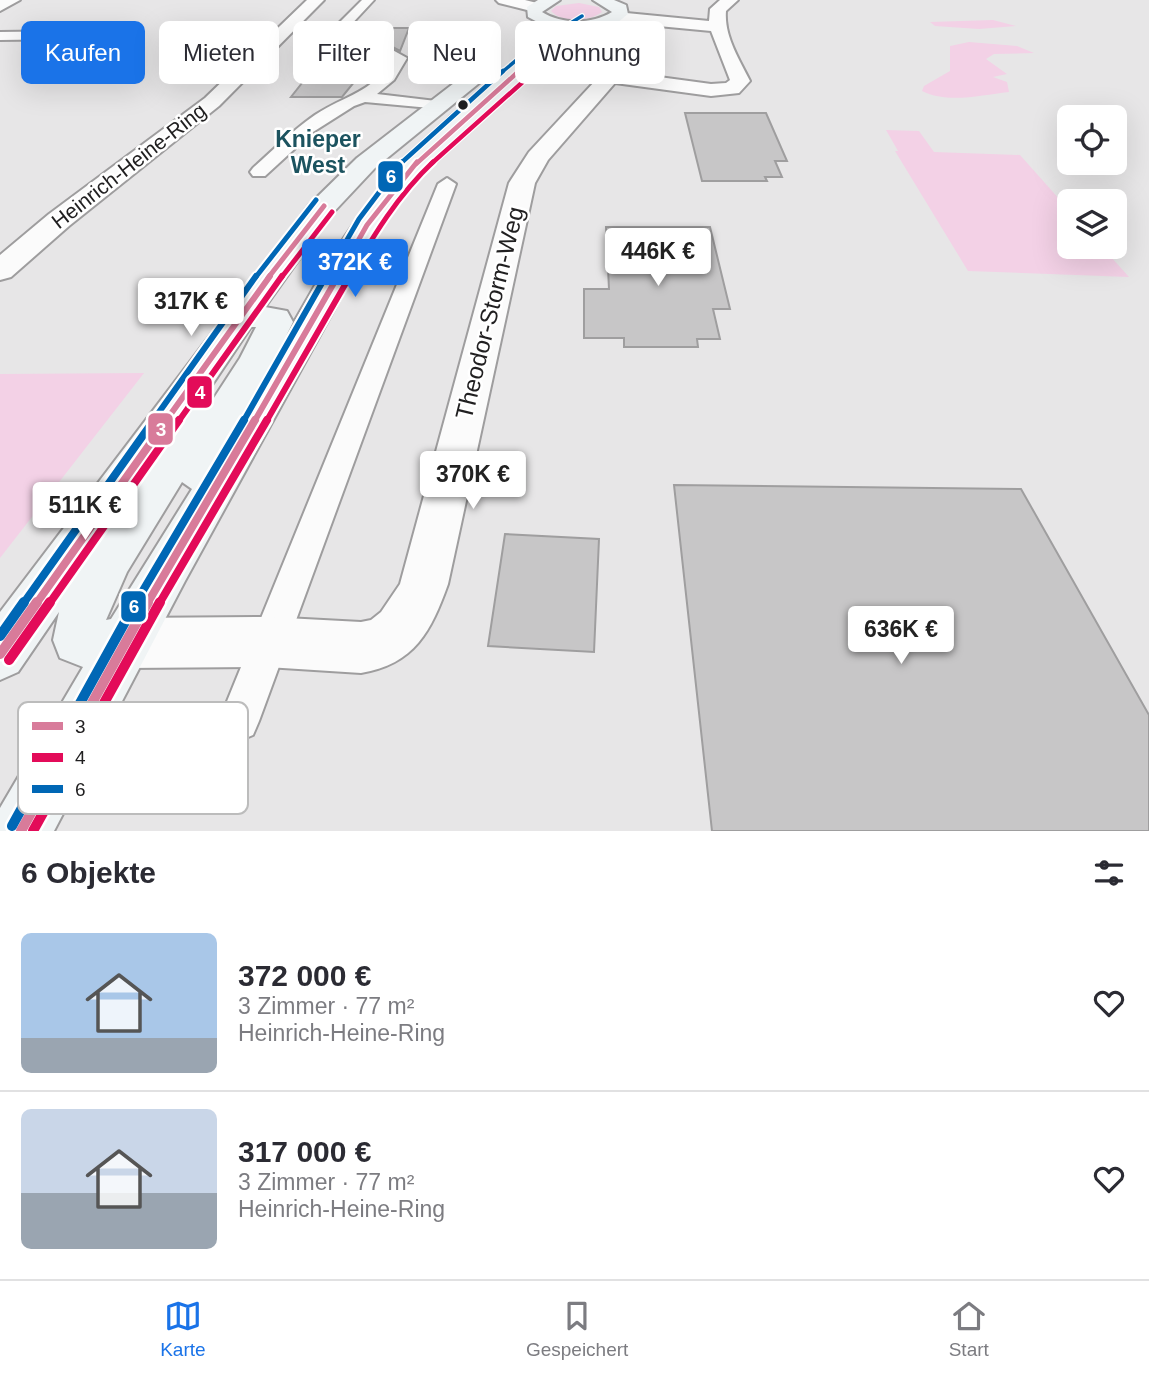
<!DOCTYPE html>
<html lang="de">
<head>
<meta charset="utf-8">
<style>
  body { margin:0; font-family:Arial,sans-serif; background:#f7f7f7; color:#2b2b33; height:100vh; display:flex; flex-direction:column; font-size:26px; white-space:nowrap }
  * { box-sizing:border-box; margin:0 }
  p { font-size:23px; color:#7c7c81 }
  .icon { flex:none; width:38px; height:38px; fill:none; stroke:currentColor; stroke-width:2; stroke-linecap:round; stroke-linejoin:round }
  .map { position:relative; height:831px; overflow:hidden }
  .panel { display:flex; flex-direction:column; background:#fff; flex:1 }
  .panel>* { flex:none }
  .top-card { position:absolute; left:21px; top:21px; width:700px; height:63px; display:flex; gap:14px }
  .controls { position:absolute; left:1057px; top:105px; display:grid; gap:14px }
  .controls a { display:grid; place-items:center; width:70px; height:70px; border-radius:10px; background:#fff; box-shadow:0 7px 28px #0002; font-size:35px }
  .price { position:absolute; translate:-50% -60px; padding:0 16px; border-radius:7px; background:#fff; color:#222; font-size:23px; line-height:46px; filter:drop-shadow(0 2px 4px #0008) }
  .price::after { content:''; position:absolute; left:50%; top:42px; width:21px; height:16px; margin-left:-10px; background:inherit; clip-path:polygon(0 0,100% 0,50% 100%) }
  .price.current { background:#1a73e8; color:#fff }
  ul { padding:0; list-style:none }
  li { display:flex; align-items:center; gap:21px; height:175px; padding:0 21px }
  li+li { border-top:2px solid #e1e1e2 }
  li span { display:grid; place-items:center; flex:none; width:196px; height:140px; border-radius:10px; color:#555 }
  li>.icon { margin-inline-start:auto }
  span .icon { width:84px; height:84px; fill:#fffc; stroke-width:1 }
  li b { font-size:30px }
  h2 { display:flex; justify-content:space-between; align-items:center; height:84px; padding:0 21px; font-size:30px }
  .chip { padding:0 24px; border-radius:10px; background:#fff; box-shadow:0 7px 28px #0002; font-size:24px; line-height:63px }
  .chip.current { background:#1a73e8; color:#fff }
  .menu { display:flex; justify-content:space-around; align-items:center; height:98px; border-top:2px solid #e1e1e2; background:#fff; font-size:19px; color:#7c7c81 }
  .menu a { display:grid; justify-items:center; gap:4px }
  .menu .current { color:#1a73e8 }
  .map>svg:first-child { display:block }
  .green { fill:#f3d1e6 }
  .building { fill:#c7c6c7; stroke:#9f9e9f; stroke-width:2 }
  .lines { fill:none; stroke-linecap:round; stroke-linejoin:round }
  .service-casing { stroke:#9e9d9e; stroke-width:4 }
  .minor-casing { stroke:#9e9d9e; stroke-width:4 }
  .secondary-casing { stroke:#9e9d9e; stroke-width:4 }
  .service { fill:#fbfbfb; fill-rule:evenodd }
  .minor { fill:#fbfbfb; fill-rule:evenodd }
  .secondary { fill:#f0f4f5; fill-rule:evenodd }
  .bus-1-far5-casing { stroke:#fff; stroke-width:6 }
  .bus-1-far4-casing { stroke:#fff; stroke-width:7 }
  .bus-1-far3-casing { stroke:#fff; stroke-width:9 }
  .bus-1-far2-casing { stroke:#fff; stroke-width:10 }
  .bus-1-far1-casing { stroke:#fff; stroke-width:13 }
  .bus-1-casing { stroke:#fff; stroke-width:15 }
  .bus-2-far5-casing { stroke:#fff; stroke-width:6 }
  .bus-2-far4-casing { stroke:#fff; stroke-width:7 }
  .bus-2-far3-casing { stroke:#fff; stroke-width:9 }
  .bus-2-far2-casing { stroke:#fff; stroke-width:10 }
  .bus-2-far1-casing { stroke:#fff; stroke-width:13 }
  .bus-2-casing { stroke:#fff; stroke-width:15 }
  .bus-3-far5-casing { stroke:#fff; stroke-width:6 }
  .bus-3-far4-casing { stroke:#fff; stroke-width:7 }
  .bus-3-far3-casing { stroke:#fff; stroke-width:9 }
  .bus-3-far2-casing { stroke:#fff; stroke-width:10 }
  .bus-3-far1-casing { stroke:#fff; stroke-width:13 }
  .bus-3-casing { stroke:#fff; stroke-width:15 }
  .bus-1-far5 { stroke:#d87b9a; stroke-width:3.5 }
  .bus-1-far4 { stroke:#d87b9a; stroke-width:4.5 }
  .bus-1-far3 { stroke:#d87b9a; stroke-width:5 }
  .bus-1-far2 { stroke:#d87b9a; stroke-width:6 }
  .bus-1-far1 { stroke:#d87b9a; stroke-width:8 }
  .bus-1 { stroke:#d87b9a; stroke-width:10 }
  .bus-2-far5 { stroke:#e30b59; stroke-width:3.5 }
  .bus-2-far4 { stroke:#e30b59; stroke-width:4.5 }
  .bus-2-far3 { stroke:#e30b59; stroke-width:5 }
  .bus-2-far2 { stroke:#e30b59; stroke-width:6 }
  .bus-2-far1 { stroke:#e30b59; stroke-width:8 }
  .bus-2 { stroke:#e30b59; stroke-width:10 }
  .bus-3-far5 { stroke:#0067b5; stroke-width:3.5 }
  .bus-3-far4 { stroke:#0067b5; stroke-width:4.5 }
  .bus-3-far3 { stroke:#0067b5; stroke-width:5 }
  .bus-3-far2 { stroke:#0067b5; stroke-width:6 }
  .bus-3-far1 { stroke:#0067b5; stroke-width:8 }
  .bus-3 { stroke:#0067b5; stroke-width:10 }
  .bus-dot { fill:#201f20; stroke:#fff; stroke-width:2.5 }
  .labels { text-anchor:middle; stroke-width:5; stroke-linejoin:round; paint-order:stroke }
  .far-street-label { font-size:21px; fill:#201f20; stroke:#fff }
  .far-quarter-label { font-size:23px; font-weight:bold; fill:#1c535f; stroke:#fff }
  .street-label { font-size:24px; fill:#201f20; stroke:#fff }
  .key { fill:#fff; stroke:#bcbcbc; stroke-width:2 }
  .key-label { font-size:19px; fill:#201f20 }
  .line-badge { stroke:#fff; stroke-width:2.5 }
  .badge-label { font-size:19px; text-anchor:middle; font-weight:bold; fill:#fff }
</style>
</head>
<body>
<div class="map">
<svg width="1149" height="831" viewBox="0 0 1149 831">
  <rect width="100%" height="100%" fill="#e7e6e7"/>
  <path class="green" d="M579,3L599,7L602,12C589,22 562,23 551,11L556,6Z
    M993,20L1016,26L979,29L935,26L930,22Z
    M969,42L1017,46L1034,53L994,54L986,59L1007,74L993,77L1007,82L1009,92C981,95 948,104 922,91L924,86L950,71V46Z
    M886,130L919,131L934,152L1020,155L1069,210V247H1102L1129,277L968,271L895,151H898Z
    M144,373L0,558V374Z"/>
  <path class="building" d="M352,28H409L400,51L387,44L339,40Z
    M325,54L371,55L388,60L375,76H359L342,97H291Z
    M685,113H766L787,161H775L782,177H765L767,181H702Z
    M606,227H710L730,309H713L720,339H697L698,347H624V338H584V289H609Z
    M674,485L1021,489L1149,715V831H712Z
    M505,534L599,539L594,652L488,646Z"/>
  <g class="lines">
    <g class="service-casing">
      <path id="service" d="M362,0H374L347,29H339V23Z
        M93,26H134L140,30L134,34H94L76,39L0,40V32L75,31Z
        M362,43L387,47L407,58L394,80L377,94L436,101L444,106L441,109L365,102L354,106L313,132L265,176H253L250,172L253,168C273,150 292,131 315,115C345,95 373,93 392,59C368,45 328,58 313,47L320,43Z
        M447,178L456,184L259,721L253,735L239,741L225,735L219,721L438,184Z"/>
    </g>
    <g class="minor-casing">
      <path id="minor" d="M0,0H20L0,11Z
        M307,0H324L219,106L69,226L11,277L0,280V255L49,214L205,98Z
        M496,0H525L541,4L543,7L535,12L499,3Z
        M720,0H738L726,11C724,36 739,59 750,81L739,93L711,96L615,83L548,160L535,183L448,584C431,631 415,664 361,673L267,667L127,668L109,661L101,643L109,625L127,618L267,617L361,622L371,620L381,612L400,584L509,183L529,152L596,80L563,76L553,70L563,64L711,84L726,83L730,80L711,31L616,22L608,17L616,12L709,21L710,9Z"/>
    </g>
    <g class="secondary-casing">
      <path id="secondary" d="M538,0H560L542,12C563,25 592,24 612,12L593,0H614L626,5L628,14L617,23L591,30L545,59L471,124L416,177L380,226L185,581L54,831H0V808L83,667L60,658L53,640L59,612L18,672L0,680V612L309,205L357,158L480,63H494L497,67L494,71L375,168L329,217L265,307L287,311L293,322L286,336C309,297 331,254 358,218C413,144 487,78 566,30L547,27L528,17L527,7ZM251,327H256L240,358L212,401L206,394ZM182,482L192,489L111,619L106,620L127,572Z"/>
    </g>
    <use href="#service" class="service"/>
    <use href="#minor" class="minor"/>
    <use href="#secondary" class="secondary"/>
    <g class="bus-1-far5-casing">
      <path id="bus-1-far5" d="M517,73L538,55L587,25"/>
    </g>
    <g class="bus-1-far4-casing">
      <path id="bus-1-far4" d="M416,164L519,71"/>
    </g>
    <g class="bus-1-far3-casing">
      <path id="bus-1-far3" d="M268,278L324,206
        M337,278L367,225L417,162"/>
    </g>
    <g class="bus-1-far2-casing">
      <path id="bus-1-far2" d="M165,422L270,276
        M254,422L338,276"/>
    </g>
    <g class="bus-1-far1-casing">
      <path id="bus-1-far1" d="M36,604L167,420
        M147,604L255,420"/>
    </g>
    <g class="bus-1-casing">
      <path id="bus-1" d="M0,654L37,602
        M21,831L148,602"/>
    </g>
    <g class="bus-2-far5-casing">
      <path id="bus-2-far5" d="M533,73L592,34"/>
    </g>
    <g class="bus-2-far4-casing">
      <path id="bus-2-far4" d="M431,164L535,71"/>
    </g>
    <g class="bus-2-far3-casing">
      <path id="bus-2-far3" d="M281,278L332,212
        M349,278C373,236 398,195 433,162"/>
    </g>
    <g class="bus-2-far2-casing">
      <path id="bus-2-far2" d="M178,422L282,276
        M266,422L350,276"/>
    </g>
    <g class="bus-2-far1-casing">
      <path id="bus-2-far1" d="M49,604L179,420
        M159,604L267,420"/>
    </g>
    <g class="bus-2-casing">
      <path id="bus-2" d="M9,660L50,602
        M33,831L160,602"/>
    </g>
    <g class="bus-3-far5-casing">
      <path id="bus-3-far5" d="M501,73L532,47L582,16"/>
    </g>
    <g class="bus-3-far4-casing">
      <path id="bus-3-far4" d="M400,164L503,71"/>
    </g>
    <g class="bus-3-far3-casing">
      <path id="bus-3-far3" d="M255,278L316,200
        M325,278L359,219L402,162"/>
    </g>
    <g class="bus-3-far2-casing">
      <path id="bus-3-far2" d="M152,422L256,276
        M243,422L326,276"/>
    </g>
    <g class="bus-3-far1-casing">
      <path id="bus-3-far1" d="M23,604L154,420
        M135,604L244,420"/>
    </g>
    <g class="bus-3-casing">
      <path id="bus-3" d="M0,636L24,602
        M12,826L136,602"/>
    </g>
    <use href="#bus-1-far5" class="bus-1-far5"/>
    <use href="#bus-1-far4" class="bus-1-far4"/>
    <use href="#bus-1-far3" class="bus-1-far3"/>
    <use href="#bus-1-far2" class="bus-1-far2"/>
    <use href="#bus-1-far1" class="bus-1-far1"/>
    <use href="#bus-1" class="bus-1"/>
    <use href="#bus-2-far5" class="bus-2-far5"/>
    <use href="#bus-2-far4" class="bus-2-far4"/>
    <use href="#bus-2-far3" class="bus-2-far3"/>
    <use href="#bus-2-far2" class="bus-2-far2"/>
    <use href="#bus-2-far1" class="bus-2-far1"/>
    <use href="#bus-2" class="bus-2"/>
    <use href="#bus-3-far5" class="bus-3-far5"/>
    <use href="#bus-3-far4" class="bus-3-far4"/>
    <use href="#bus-3-far3" class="bus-3-far3"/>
    <use href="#bus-3-far2" class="bus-3-far2"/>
    <use href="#bus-3-far1" class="bus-3-far1"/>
    <use href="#bus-3" class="bus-3"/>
  </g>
  <circle class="bus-dot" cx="463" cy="105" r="6"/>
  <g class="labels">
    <g class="far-street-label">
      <text transform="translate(129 166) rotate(-38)" y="7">Heinrich-Heine-Ring</text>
    </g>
    <g class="far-quarter-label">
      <text x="318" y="147">Knieper<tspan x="318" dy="26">West</tspan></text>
    </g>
    <g class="street-label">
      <text transform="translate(490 313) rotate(-76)" y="8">Theodor-Storm-Weg</text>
    </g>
  </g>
  <rect x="18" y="702" width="230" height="112" rx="10" class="key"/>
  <rect x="32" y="722" width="31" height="8" fill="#d87b9a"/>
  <rect x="32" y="753" width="31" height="9" fill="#e30b59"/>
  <rect x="32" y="785" width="31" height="8" fill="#0067b5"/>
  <g class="key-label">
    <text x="75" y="733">3</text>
    <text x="75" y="764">4</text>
    <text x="75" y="796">6</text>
  </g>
  <g class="line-badge">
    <rect x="377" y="160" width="27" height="33" rx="7" fill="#0067b5"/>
    <rect x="186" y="375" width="27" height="34" rx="7" fill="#e30b59"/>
    <rect x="147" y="412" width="27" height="34" rx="7" fill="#d87b9a"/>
    <rect x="120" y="590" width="27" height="33" rx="7" fill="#0067b5"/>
  </g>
  <g class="badge-label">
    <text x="391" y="183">6</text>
    <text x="200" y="399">4</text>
    <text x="161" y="436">3</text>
    <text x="134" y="613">6</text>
  </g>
</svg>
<div class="controls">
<a><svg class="icon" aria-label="locate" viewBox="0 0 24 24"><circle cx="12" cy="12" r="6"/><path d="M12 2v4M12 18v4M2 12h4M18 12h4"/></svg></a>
<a><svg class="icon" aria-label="layers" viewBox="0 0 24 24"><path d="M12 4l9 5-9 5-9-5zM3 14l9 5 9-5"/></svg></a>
</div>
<b class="price" style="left:658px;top:288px">446K €</b>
<b class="price current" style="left:355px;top:299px">372K €</b>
<b class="price" style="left:191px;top:338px">317K €</b>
<b class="price" style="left:473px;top:511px">370K €</b>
<b class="price" style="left:85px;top:542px">511K €</b>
<b class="price" style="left:901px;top:666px">636K €</b>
<div class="top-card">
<a class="chip current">Kaufen</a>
<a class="chip">Mieten</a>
<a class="chip">Filter</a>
<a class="chip">Neu</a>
<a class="chip">Wohnung</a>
</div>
</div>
<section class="panel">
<h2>6 Objekte<svg class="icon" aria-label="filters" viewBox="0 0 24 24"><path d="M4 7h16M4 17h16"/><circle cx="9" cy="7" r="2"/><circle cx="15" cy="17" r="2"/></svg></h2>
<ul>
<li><span style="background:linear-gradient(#a9c7e8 75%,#9aa5b1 0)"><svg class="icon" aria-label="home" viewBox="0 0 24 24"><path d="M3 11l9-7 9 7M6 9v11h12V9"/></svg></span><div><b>372 000 €</b><p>3 Zimmer · 77 m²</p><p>Heinrich-Heine-Ring</p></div><svg class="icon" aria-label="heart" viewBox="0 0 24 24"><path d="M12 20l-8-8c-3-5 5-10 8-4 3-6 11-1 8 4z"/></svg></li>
<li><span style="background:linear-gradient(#c9d6e8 60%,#9aa5b1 0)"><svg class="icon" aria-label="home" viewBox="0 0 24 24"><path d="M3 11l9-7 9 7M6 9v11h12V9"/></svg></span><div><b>317 000 €</b><p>3 Zimmer · 77 m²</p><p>Heinrich-Heine-Ring</p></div><svg class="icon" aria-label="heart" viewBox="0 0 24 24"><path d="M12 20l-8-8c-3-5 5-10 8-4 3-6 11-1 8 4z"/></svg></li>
</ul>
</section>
<nav class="menu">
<a class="current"><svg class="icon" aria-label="map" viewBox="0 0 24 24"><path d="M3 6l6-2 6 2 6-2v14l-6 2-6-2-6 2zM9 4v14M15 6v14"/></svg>Karte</a>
<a><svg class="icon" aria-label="saved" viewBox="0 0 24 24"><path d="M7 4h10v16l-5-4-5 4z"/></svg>Gespeichert</a>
<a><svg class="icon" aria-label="home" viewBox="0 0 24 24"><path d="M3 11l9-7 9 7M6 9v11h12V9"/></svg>Start</a>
</nav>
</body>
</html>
